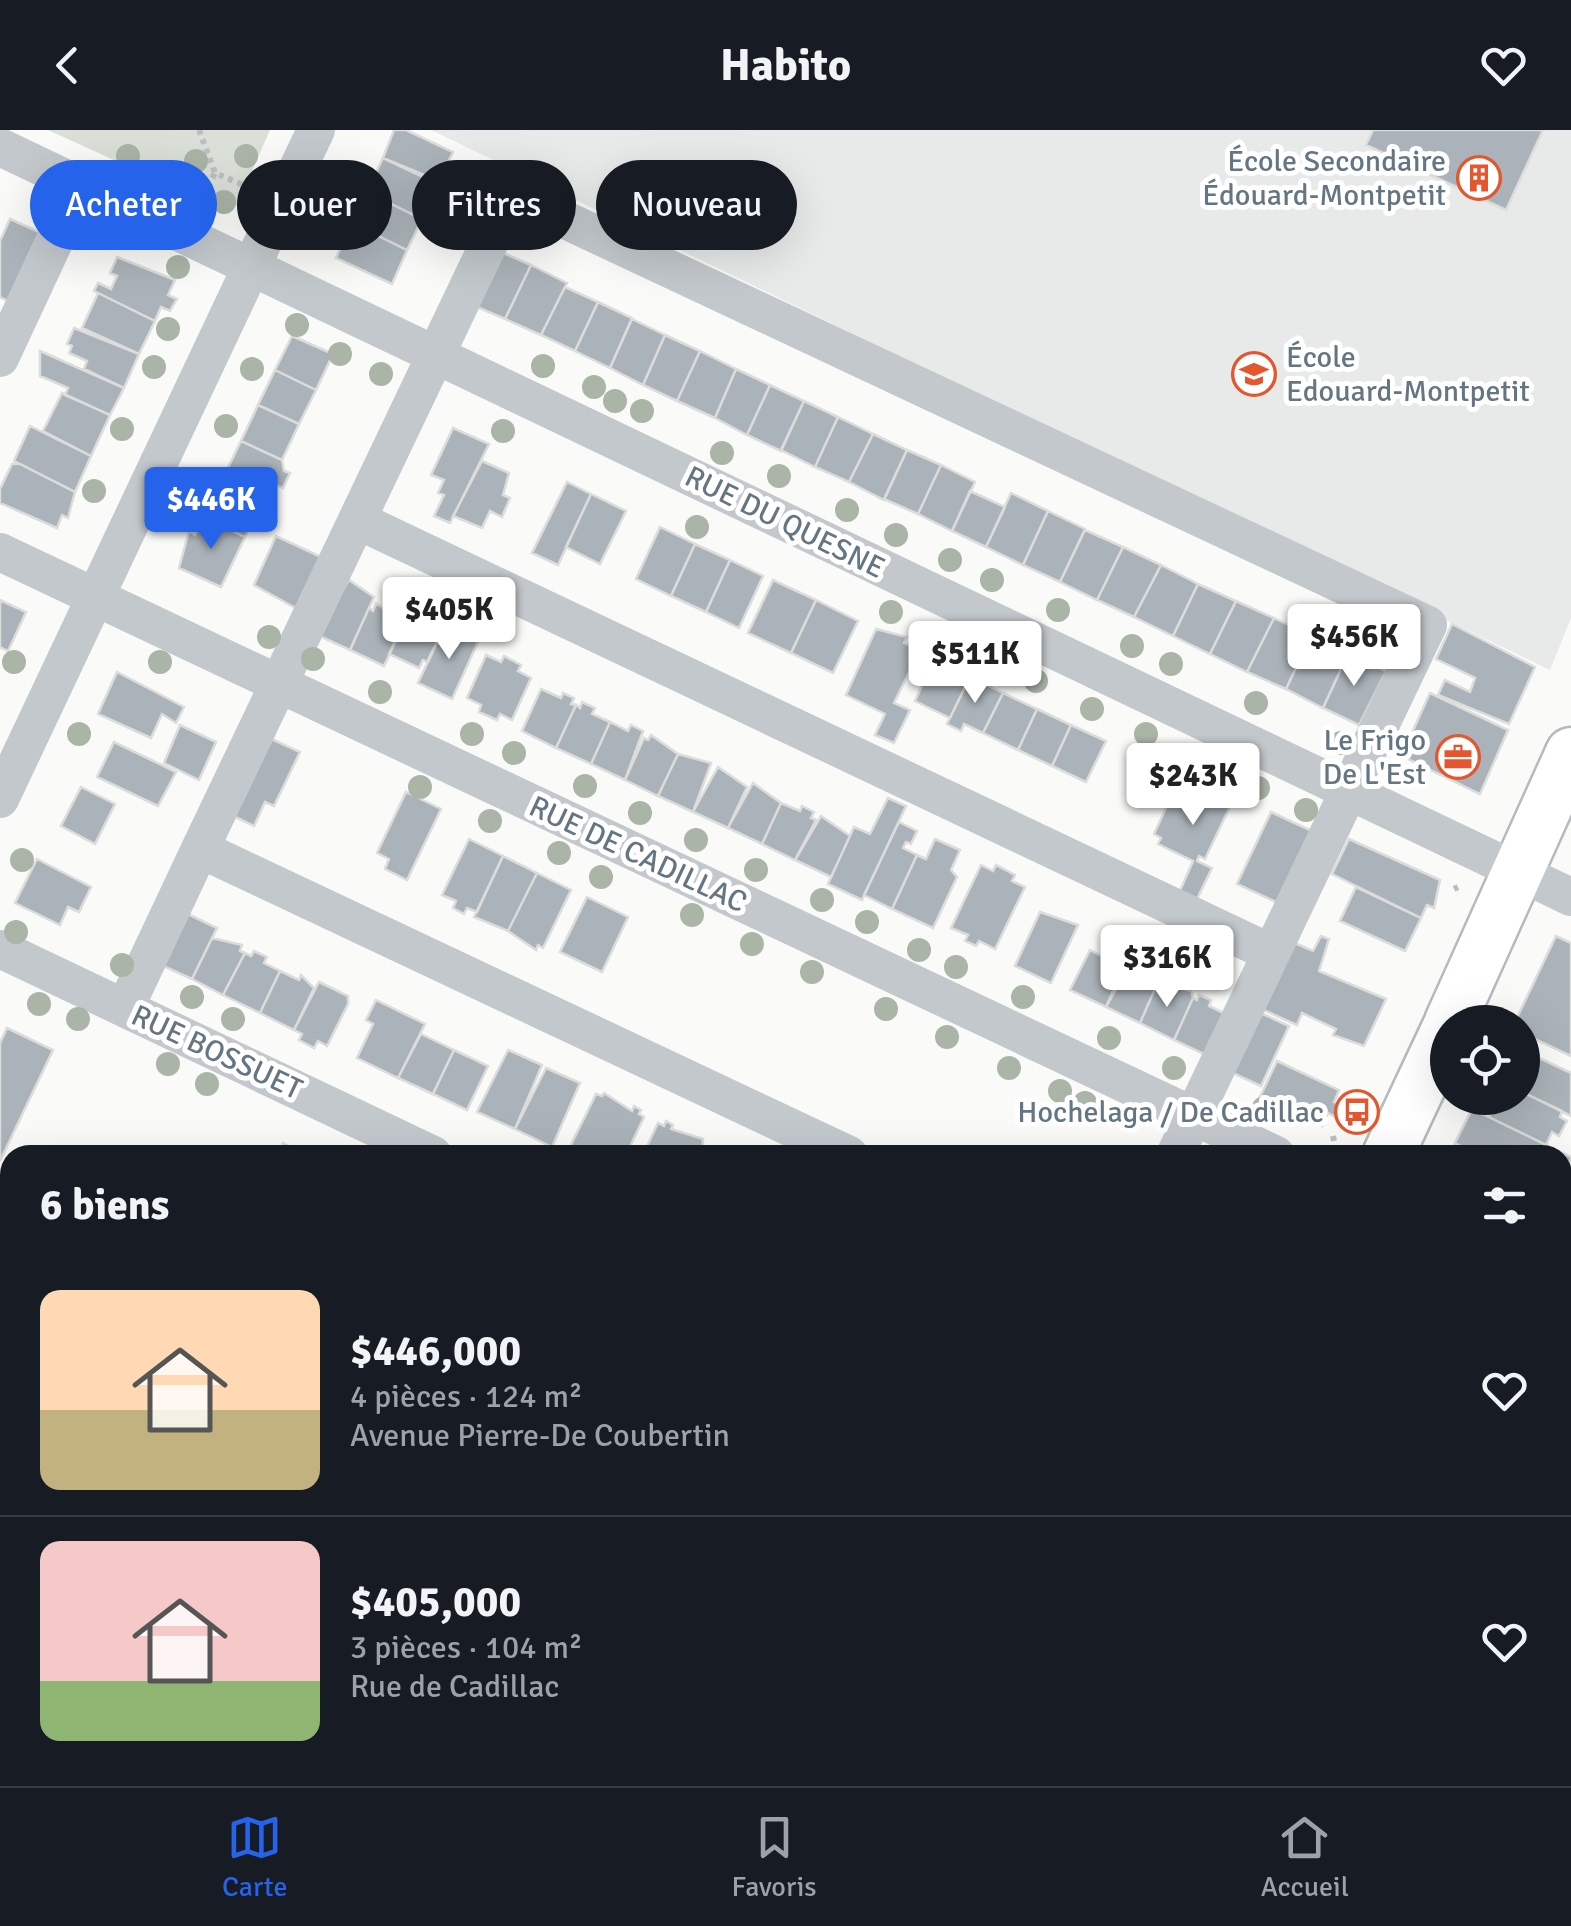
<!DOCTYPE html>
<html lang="fr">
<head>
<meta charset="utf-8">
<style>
  body { margin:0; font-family:Signika,sans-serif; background:#242831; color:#f1f3f6; height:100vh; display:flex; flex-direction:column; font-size:38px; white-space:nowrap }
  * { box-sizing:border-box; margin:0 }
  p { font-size:32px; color:#9ea1a6 }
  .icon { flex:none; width:55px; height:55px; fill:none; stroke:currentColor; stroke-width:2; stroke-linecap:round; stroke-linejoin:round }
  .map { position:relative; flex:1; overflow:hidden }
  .side { position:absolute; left:0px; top:1015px; width:1572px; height:642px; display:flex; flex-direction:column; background:#171b24; border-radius:30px 30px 0 0; box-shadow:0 10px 40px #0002 }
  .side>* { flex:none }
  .banner { position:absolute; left:30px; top:30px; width:1000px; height:90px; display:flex; gap:20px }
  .controls { position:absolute; left:1430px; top:875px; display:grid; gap:20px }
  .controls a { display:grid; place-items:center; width:110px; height:110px; border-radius:50%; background:#171b24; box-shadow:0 10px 40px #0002; font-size:50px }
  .price { position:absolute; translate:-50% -85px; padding:0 22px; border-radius:10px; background:#fff; color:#222; font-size:32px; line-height:65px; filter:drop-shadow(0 2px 5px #0008) }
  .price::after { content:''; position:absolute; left:50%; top:60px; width:30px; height:22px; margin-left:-15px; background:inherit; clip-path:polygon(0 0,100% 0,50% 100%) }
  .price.on { background:#2563eb; color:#fff }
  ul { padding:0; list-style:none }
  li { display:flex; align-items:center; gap:30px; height:250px; padding:0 40px }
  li+li { border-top:2px solid #363941 }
  li span { display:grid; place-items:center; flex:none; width:280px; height:200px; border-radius:20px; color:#555 }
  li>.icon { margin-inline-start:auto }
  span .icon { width:120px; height:120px; fill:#fffc; stroke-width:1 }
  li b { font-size:42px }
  h2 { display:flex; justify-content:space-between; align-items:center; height:120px; padding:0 40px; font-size:42px }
  .pill { padding:0 35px; border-radius:45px; background:#171b24; box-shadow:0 10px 40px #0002; font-size:35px; line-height:90px }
  .pill.on { background:#2563eb; color:#fff }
  header { display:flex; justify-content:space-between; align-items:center; height:130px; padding:0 40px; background:#171b24; font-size:45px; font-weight:700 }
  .tab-bar { display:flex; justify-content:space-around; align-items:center; height:140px; border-top:2px solid #363941; background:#171b24; font-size:28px; color:#9ea1a6 }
  .tab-bar a { display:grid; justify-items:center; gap:5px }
  .tab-bar .on { color:#2563eb }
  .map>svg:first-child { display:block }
  .built { fill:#e8e9e9 }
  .green { fill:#dadfd7 }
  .building { fill:#aab3b9; stroke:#dcdcda; stroke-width:2.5 }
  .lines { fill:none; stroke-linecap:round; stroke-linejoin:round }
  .major-casing { stroke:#b5babe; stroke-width:55 }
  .path { stroke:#bbbfc2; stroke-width:6; stroke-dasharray:5 5; stroke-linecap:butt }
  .minor { stroke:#c3c8cc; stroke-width:38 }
  .major { stroke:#fff; stroke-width:50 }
  .tree { fill:#aab4a7 }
  .labels { text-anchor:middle; stroke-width:10; stroke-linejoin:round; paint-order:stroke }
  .poi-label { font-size:30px; fill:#657683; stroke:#fff; text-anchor:end }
  .street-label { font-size:30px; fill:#657683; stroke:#fff }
</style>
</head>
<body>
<header><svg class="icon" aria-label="back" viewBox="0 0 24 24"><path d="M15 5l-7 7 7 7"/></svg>Habito<svg class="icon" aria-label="heart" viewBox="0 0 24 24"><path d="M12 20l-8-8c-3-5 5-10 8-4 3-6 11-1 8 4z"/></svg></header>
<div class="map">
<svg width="1571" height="1656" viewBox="0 0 1571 1656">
  <rect width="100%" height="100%" fill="#fafaf8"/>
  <path class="built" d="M431,0H1571V488L1550,540Z"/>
  <path class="green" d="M48,0H270L237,75L226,81Z"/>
  <path class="building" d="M394,0H406L453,22L448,32L456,35L446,54L383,28Z
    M1373,0H1543L1506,80L1366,15Z
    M383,28L438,54L436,59L443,62L435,78L429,74L422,89L367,62Z
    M367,62L422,89L407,120L352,93Z
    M10,89L46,105L14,174L0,167V111Z
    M352,93L407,120L392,154L336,128Z
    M494,119L531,135L505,189L470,174Z
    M117,127L175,150L168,165L177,169L170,181L161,177L155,191L94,161L98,153L111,159L117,146L110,143Z
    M531,135L567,153L541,205L505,189Z
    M565,157L598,172L575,221L541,205Z
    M98,163L155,191L139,224L82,198Z
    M598,172L632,188L610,238L575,221Z
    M632,189L665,205L643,255L610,238Z
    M74,198L139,224L124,258L84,239L87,231L69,223L72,216L67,214Z
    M665,205L700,221L677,271L643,255Z
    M292,206L333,224L316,260L275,240Z
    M40,221L124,258L110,285L65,265L68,258L40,246Z
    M700,221L736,239L715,288L677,271Z
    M736,239L770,255L747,305L715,288Z
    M275,240L316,260L299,294L258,275Z
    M770,255L804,271L781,321L747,305Z
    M62,263L110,285L91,326L43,301Z
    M804,271L838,287L815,337L781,320Z
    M258,275L299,294L282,330L241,311Z
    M838,287L873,304L849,352L815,337Z
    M30,296L91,326L75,362L14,331Z
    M453,298L489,314L450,393L434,386L444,365L438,363L444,350L431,345Z
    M873,304L907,320L884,370L849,352Z
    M241,311L282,330L284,341L290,343L283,358L271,353L265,365L224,346Z
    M907,320L941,335L918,384L884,369Z
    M482,331L509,343L503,365L510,368L502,387L490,381L482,398L453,386Z
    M12,334H20L75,362L68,388L62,385L57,398L0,373V359Z
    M941,335L975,352L952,401L918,384Z
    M224,346L265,365L245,407L204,387Z
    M567,352L591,364L558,435L532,423Z
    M970,361L1005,377L986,417L952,401Z
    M1011,363L1048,381L1023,435L986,417Z
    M591,364L626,381L600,434L566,417Z
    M1048,381L1085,399L1060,452L1023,435Z
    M204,387L245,407L221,457L179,438L189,401L195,405Z
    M660,397L695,414L671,466L636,449Z
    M1085,400L1123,417L1097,470L1060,452Z
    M276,406L321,427L301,481L254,455Z
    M695,414L730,430L706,482L671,466Z
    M1123,417L1161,435L1134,487L1097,470Z
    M730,430L763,446L739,498L706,482Z
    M1161,435L1198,454L1173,506L1134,487Z
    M349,450L374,467L350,520L315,504Z
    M773,450L816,470L791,523L748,503Z
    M1198,454L1236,471L1210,524L1173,506Z
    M406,468L414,472L384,536L350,520L369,478L373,481L376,473L397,489Z
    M0,470L26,482L8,521L0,517Z
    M415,470L436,478L432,486L446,493L427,532L423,530L419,538L389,524Z
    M816,470L858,491L833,543L791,523Z
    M1236,471L1274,488L1247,542L1210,524Z
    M1274,488L1311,506L1286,559L1247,542Z
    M1452,494L1535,537L1509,594L1438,565L1445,550L1470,562L1475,548L1436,529Z
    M445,496L475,504L472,510L478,512L452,569L418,553Z
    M876,499L907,507L904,513L920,520L894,573L910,580L894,613L875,605L885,584L846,565Z
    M1311,506L1348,524L1323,578L1286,559Z
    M1348,524L1386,541L1359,595L1323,578Z
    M486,525L501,532L504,526L521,535L518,541L531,548L512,590L500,584L497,590L479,582L481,575L467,568Z
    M934,530L970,547L950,588L915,571Z
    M117,542L184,577L176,593L162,584L151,608L98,584Z
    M970,547L1003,563L983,603L964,594L961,601L947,594Z
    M541,559L561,568L563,563L574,568L571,574L576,575L556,618L522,601Z
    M1003,563L1037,579L1018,620L983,603Z
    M1430,563L1508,600L1480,664L1406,628L1411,616L1407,614Z
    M582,572L595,578L592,584L610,592L591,634L556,618L576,575L580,578Z
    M1037,579L1071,595L1052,636L1018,620Z
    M610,592L628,601L631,595L643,601L625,650L591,634Z
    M180,595L216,612L199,650L164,633Z
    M1071,595L1106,611L1086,652L1052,636Z
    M651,605L678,624L658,666L625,650L644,608L648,610Z
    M265,606L300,622L274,676L265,672L254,696L229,684Z
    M114,612L176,642L158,676L97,647Z
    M678,624L711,633L693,682L658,666Z
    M718,637L747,657L728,698L693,682Z
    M1182,644L1234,668L1205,729L1199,726L1197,731L1212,738L1196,771L1179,763L1193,731L1158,714L1161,708L1154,704Z
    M753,653L781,673L762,714L728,698Z
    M81,657L115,674L95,714L61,696Z
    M406,662L441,679L407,750L385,739L389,729L377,723Z
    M888,668L906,676L862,770L828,754L854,697L870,704Z
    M781,673L800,681L802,676L814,682L811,688L816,690L795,730L762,714Z
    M1271,682L1312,701L1278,773L1237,754Z
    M821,686L850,706L831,747L795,730Z
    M899,692L917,701L911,714L906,712L903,718L917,725L892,779L864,765Z
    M469,709L503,726L477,782L467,778L464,784L453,778L456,771L442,765Z
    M935,709L960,720L951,740L957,747L933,798L892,779L917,725L926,729Z
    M1349,709L1440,750L1434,778L1427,775L1421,788L1332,744Z
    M503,726L537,743L508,801L474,787Z
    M37,729L91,757L79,782L68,777L60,795L15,773Z
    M981,735L993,741L996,735L1015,745L1012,751L1025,757L995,819L979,811L976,816L965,811L968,805L951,798Z
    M537,743L571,760L543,818L538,815L536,820L508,801Z
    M1356,757L1421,788L1405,821L1340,791Z
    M587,767L628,787L602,842L560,822Z
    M1040,782L1078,795L1051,853L1015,836Z
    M186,783L217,798L192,849L161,835Z
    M1111,806L1132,817L1106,877L1070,860L1090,820L1102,826Z
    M1321,806L1329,809L1319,841L1386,869L1364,916L1333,905L1336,899L1302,883L1297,895L1257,877L1288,810L1313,821Z
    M1556,806L1571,813V926L1522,903V892H1515Z
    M212,808L242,815L240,821L245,823L223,865L192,849Z
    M254,821L267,827L264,833L280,841L260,883L223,865L245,823L251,826Z
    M1131,833L1158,852L1140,893L1106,877Z
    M280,841L299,850L301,845L314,858L294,900L260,883Z
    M319,852L348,866V874L327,916L318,911L314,918L299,910L302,904L294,900Z
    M1158,852L1191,861L1193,868L1174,910L1140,893Z
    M1199,865L1211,870L1209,876L1228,885L1208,926L1174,910L1193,868L1197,870Z
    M376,870L425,894L398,948L357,928L373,894L366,890Z
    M1254,880L1289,896L1261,956L1226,940Z
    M7,898L53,920L0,1031V913Z
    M421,904L454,920L433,964L398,948Z
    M454,920L488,936L467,980L433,964Z
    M508,920L542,935L515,999L477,982Z
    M1522,920L1571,943V986L1522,962Z
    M1277,931L1339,960L1334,972L1341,975L1335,987L1328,983L1322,996L1260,967Z
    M546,938L580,953L552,1017L515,999Z
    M1522,962L1562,981L1560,987L1567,991L1559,1006L1552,1002L1546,1015L1489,987L1493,978L1485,974L1488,968H1522Z
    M604,963L632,981L634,976L641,980L639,984L644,987L626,1025H566L596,964L602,966Z
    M1472,979L1571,1027L1568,1068L1562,1065V1025H1479L1455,1013Z
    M666,991L673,995L671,999L703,1009L702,1025H643L658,993L664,996Z
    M283,1013L307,1025H278Z
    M1455,1013L1479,1025H1450Z
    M1562,1232L1571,1236V1303L1564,1317Z
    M0,1294L10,1299V1338L0,1360Z
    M10,1338V1375L0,1371Z
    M1562,1447L1571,1451V1478L1562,1496Z
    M1571,1478V1504L1562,1500Z
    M0,1515L10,1519V1556L0,1577Z
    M10,1556V1596L0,1584Z
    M1562,1598L1571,1602L1562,1625Z
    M539,1648H582L578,1656H546L537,1652Z
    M582,1648H623L619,1656H578Z
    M623,1648H668L664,1656H619Z
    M668,1648H674L692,1656H664Z
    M914,1648H1006L1002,1656H910Z
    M1183,1648H1257L1253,1656H1192Z
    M1493,1648H1552L1547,1656H1489Z"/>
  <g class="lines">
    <g class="major-casing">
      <path id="major" d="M1450,892L1571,623
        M1388,1025L1448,897
        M1087,1656L1091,1648"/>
    </g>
    <path class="path" d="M199,0L215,43
      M199,75L215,43L248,57
      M1454,759L1458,757
      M1333,1006L1334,1011"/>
    <path class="minor" d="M0,17L1571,767
      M0,228L81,54
      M357,390L1271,823
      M0,422L1276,1025
      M0,669L316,0
      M0,819L433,1025
      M125,878L200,719
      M849,1025L200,719L512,65L1428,495L1175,1025
      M1562,1119L1571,1101
      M1562,1160L1571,1164
      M1562,1365L1571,1369
      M0,1454L10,1458
      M1562,1559L1571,1563
      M410,1648L428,1656
      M842,1648L860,1656
      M141,1656L145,1648
      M1402,1656L1406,1648"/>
    <use href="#major" class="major"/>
  </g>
  <g class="tree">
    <circle cx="128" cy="26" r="12"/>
    <circle cx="246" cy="26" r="12"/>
    <circle cx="196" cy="31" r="12"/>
    <circle cx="176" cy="53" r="12"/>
    <circle cx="224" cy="72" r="12"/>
    <circle cx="46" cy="80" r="12"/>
    <circle cx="321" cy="88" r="12"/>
    <circle cx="178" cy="137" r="12"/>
    <circle cx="297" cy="195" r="12"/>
    <circle cx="168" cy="199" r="12"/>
    <circle cx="340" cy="224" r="12"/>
    <circle cx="543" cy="236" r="12"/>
    <circle cx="154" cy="237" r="12"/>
    <circle cx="252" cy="239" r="12"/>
    <circle cx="381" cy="244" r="12"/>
    <circle cx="594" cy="257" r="12"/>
    <circle cx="615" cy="271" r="12"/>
    <circle cx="642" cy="281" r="12"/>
    <circle cx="226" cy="296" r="12"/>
    <circle cx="122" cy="299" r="12"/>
    <circle cx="503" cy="301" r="12"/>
    <circle cx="722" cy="323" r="12"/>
    <circle cx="779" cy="346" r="12"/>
    <circle cx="94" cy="361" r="12"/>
    <circle cx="192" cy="368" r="12"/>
    <circle cx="847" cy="380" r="12"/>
    <circle cx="697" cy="397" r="12"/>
    <circle cx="896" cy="405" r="12"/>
    <circle cx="950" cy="430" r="12"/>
    <circle cx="992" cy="450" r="12"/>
    <circle cx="1058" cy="480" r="12"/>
    <circle cx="891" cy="482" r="12"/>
    <circle cx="269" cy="507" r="12"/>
    <circle cx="1132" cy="516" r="12"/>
    <circle cx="313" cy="529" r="12"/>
    <circle cx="994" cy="531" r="12"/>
    <circle cx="14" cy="532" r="12"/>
    <circle cx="160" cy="532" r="12"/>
    <circle cx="1171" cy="534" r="12"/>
    <circle cx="1036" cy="551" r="12"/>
    <circle cx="380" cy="562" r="12"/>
    <circle cx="1256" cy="573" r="12"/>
    <circle cx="1092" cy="579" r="12"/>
    <circle cx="79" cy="604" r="12"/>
    <circle cx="472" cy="604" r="12"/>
    <circle cx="1146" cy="604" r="12"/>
    <circle cx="1341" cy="613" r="12"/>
    <circle cx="514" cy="623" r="12"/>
    <circle cx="1195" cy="628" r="12"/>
    <circle cx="585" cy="656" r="12"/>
    <circle cx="420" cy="657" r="12"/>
    <circle cx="1258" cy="658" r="12"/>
    <circle cx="1306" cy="680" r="12"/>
    <circle cx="640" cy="683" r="12"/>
    <circle cx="490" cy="691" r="12"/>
    <circle cx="696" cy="710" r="12"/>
    <circle cx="559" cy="723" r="12"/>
    <circle cx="22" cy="730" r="12"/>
    <circle cx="756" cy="740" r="12"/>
    <circle cx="601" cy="747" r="12"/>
    <circle cx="822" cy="770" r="12"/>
    <circle cx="692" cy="785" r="12"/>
    <circle cx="867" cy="792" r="12"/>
    <circle cx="16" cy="802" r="12"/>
    <circle cx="752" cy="814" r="12"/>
    <circle cx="919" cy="820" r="12"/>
    <circle cx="122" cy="835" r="12"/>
    <circle cx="956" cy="837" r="12"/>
    <circle cx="812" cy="842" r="12"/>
    <circle cx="192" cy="867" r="12"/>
    <circle cx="1023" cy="867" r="12"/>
    <circle cx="39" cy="874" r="12"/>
    <circle cx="886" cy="879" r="12"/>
    <circle cx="78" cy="889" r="12"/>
    <circle cx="233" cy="889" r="12"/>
    <circle cx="947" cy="907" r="12"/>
    <circle cx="1109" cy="908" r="12"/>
    <circle cx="168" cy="934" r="12"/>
    <circle cx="1009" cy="938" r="12"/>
    <circle cx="1174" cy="938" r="12"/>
    <circle cx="207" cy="954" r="12"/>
    <circle cx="1060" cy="961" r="12"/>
    <circle cx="1085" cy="973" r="12"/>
    <circle cx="1264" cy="978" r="12"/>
  </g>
  <defs>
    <g id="building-ring" transform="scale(2.25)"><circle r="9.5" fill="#fff" stroke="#e4572e" stroke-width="1.5"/><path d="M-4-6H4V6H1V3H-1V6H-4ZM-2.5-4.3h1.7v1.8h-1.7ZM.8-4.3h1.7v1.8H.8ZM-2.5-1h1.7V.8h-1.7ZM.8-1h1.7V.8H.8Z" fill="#e4572e"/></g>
    <g id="school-ring" transform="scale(2.25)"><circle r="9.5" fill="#fff" stroke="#e4572e" stroke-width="1.5"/><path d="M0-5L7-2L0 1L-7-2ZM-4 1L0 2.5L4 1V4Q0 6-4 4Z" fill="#e4572e"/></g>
    <g id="office-ring" transform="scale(2.25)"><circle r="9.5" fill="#fff" stroke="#e4572e" stroke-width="1.5"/><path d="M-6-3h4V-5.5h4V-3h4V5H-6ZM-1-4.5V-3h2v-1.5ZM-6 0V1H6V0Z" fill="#e4572e"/></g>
    <g id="bus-ring" transform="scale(2.25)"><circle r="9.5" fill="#fff" stroke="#e4572e" stroke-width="1.5"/><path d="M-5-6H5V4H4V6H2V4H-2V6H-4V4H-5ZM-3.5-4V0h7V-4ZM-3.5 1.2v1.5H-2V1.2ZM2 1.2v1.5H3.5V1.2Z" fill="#e4572e"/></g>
  </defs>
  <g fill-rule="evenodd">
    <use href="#building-ring" x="1479" y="48"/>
    <use href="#school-ring" x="1254" y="244"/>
    <use href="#office-ring" x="1458" y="627"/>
    <use href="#bus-ring" x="1357" y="982"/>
  </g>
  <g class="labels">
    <g class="poi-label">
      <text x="1446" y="41">École Secondaire<tspan x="1446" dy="34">Édouard-Montpetit</tspan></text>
      <text x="1286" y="237" text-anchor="start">École<tspan x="1286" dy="34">Edouard-Montpetit</tspan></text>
      <text x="1426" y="620">Le Frigo<tspan x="1426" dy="34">De L'Est</tspan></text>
      <text x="1324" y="992">Hochelaga / De Cadillac</text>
    </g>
    <g class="street-label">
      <text transform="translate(785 392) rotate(26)" y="10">RUE DU QUESNE</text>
      <text transform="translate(638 724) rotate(25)" y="10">RUE DE CADILLAC</text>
      <text transform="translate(217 922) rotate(25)" y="10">RUE BOSSUET</text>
    </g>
  </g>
</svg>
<div class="controls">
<a><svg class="icon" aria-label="locate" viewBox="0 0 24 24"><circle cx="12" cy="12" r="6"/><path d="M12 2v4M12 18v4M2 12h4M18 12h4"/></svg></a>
</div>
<b class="price on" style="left:211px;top:422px">$446K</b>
<b class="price" style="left:449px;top:532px">$405K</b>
<b class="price" style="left:1354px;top:559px">$456K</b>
<b class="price" style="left:975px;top:576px">$511K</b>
<b class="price" style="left:1193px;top:698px">$243K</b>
<b class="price" style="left:1167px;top:880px">$316K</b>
<div class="banner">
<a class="pill on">Acheter</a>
<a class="pill">Louer</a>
<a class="pill">Filtres</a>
<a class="pill">Nouveau</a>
</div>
<section class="side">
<h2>6 biens<svg class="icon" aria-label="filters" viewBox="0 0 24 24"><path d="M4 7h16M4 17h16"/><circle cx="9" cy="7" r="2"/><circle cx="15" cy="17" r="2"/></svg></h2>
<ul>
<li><span style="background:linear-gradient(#ffd9b3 60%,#c2b280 0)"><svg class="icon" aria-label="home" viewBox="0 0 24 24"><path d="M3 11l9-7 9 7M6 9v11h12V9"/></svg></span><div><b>$446,000</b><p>4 pièces · 124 m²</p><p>Avenue Pierre-De Coubertin</p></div><svg class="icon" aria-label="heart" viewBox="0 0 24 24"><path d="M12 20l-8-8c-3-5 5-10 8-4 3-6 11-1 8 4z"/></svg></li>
<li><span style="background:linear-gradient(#f6c9c9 70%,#8fb573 0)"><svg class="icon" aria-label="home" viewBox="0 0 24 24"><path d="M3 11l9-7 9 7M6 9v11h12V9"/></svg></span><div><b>$405,000</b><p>3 pièces · 104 m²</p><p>Rue de Cadillac</p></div><svg class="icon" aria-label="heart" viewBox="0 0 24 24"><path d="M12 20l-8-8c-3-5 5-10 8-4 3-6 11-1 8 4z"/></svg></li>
</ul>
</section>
</div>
<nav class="tab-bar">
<a class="on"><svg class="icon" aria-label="map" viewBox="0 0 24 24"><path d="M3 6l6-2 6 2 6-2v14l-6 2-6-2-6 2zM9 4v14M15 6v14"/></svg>Carte</a>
<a><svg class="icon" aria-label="saved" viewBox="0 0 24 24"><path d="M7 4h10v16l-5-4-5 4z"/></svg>Favoris</a>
<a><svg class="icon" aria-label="home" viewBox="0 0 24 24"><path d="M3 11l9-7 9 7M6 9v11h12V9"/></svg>Accueil</a>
</nav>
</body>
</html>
